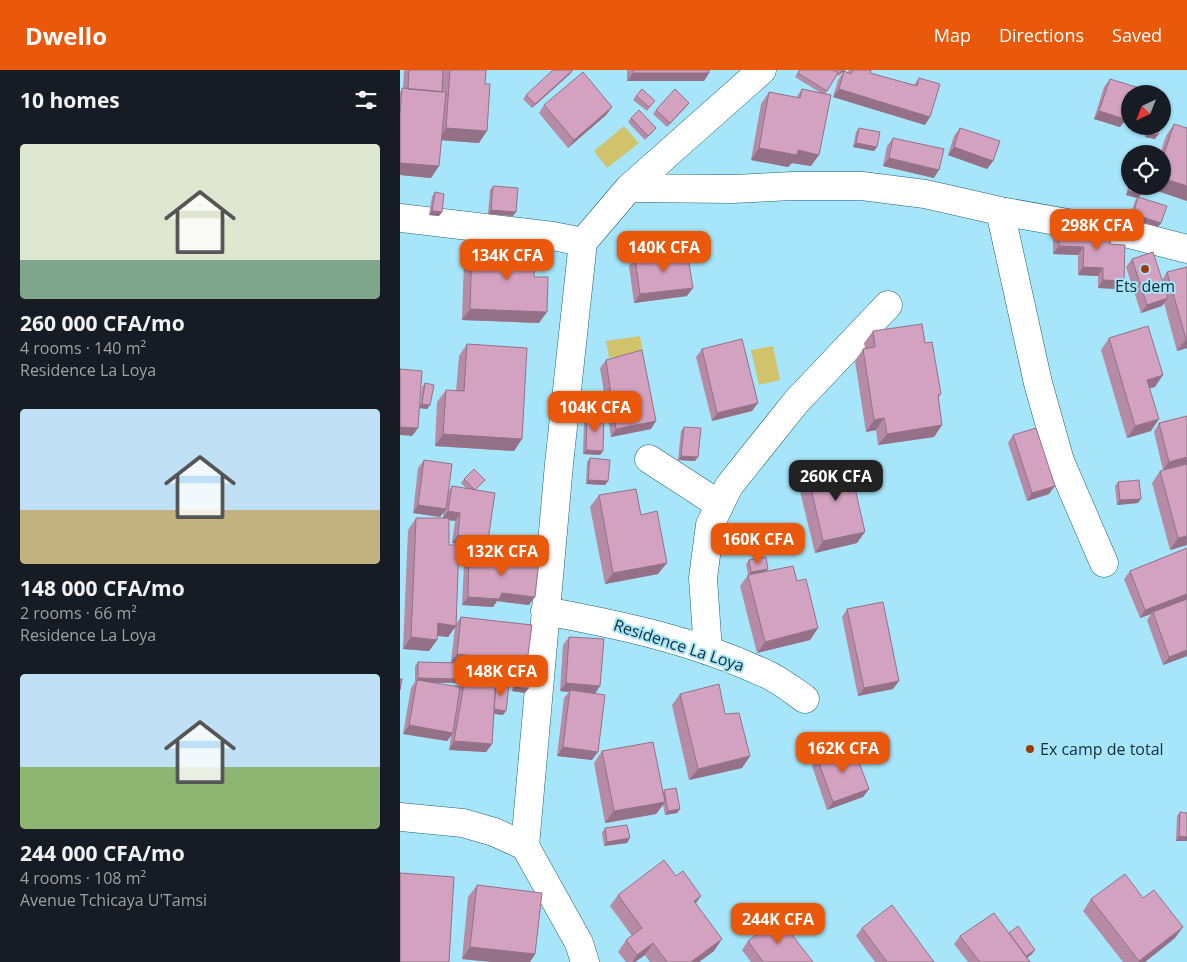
<!DOCTYPE html>
<html lang="en">
<head>
<meta charset="utf-8">
<style>
  body { margin:0; font-family:"Open Sans",sans-serif; background:#20242c; color:#f1f3f6; height:100vh; display:flex; flex-direction:column; font-size:19px; white-space:nowrap }
  * { box-sizing:border-box; margin:0 }
  p { font-size:16px; color:#9ea1a6 }
  .icon { flex:none; width:28px; height:28px; fill:none; stroke:currentColor; stroke-width:2; stroke-linecap:round; stroke-linejoin:round }
  .map { position:relative; flex:1; overflow:hidden }
  .panel { display:flex; flex-direction:column; background:#171b24; width:400px }
  .panel>* { flex:none }
  .needle { width:32px; rotate:223deg }
  .controls { position:absolute; left:721px; top:15px; display:grid; gap:10px }
  .controls a { display:grid; place-items:center; width:50px; height:50px; border-radius:50%; background:#171b24; box-shadow:0 1px 4px #0004; font-size:25px }
  .price { position:absolute; translate:-50% -42px; padding:0 11px; border-radius:10px; background:#ea580c; color:#fff; font-size:16px; line-height:32px; filter:drop-shadow(0 1px 2px #0008) }
  .price::after { content:''; position:absolute; left:50%; top:30px; width:15px; height:11px; margin-left:-8px; background:inherit; clip-path:polygon(0 0,100% 0,50% 100%) }
  .price.active { background:#222; color:#fff }
  ul { padding:0; list-style:none }
  li { display:grid; align-content:center; gap:10px; height:265px; padding:0 20px }
  li span { display:grid; place-items:center; height:155px; border-radius:5px; color:#555 }
  li>.icon { margin-inline-start:auto }
  span .icon { width:90px; height:90px; fill:#fffc; stroke-width:1 }
  li b { font-size:21px }
  h2 { display:flex; justify-content:space-between; align-items:center; height:60px; padding:0 20px; font-size:21px }
  header { display:flex; align-items:center; gap:30px; box-sizing:border-box; height:70px; padding:0 25px; background:#ea580c; color:#fff }
  header strong { font-size:24px }
  nav { display:flex; gap:28px; margin-inline-start:auto; font-size:18px }
  main { display:flex; flex:1; min-height:0 }
  .map>svg:first-child { display:block }
  .water { fill:#d1c36c }
  .lines { fill:none; stroke-linecap:round; stroke-linejoin:round }
  .street-casing { stroke:#216173; stroke-width:29 }
  .secondary-casing { stroke:#216173; stroke-width:29 }
  .street { stroke:#fff; stroke-width:28 }
  .secondary { stroke:#fff; stroke-width:28 }
  .wall { fill:#b58ba6 }
  .shaded-wall { fill:#947187 }
  .building { fill:#d3a2c1; stroke:#947187 }
  .poi-dot { fill:#9f3a0a; stroke:#a6e5fa; stroke-width:2 }
  .labels { text-anchor:middle; stroke-width:4; stroke-linejoin:round; paint-order:stroke }
  .poi-label { font-size:16px; fill:#132d35; stroke:#a6e5fa }
  .street-label { font-size:16px; fill:#132d35; stroke:#a6e5fa }
</style>
</head>
<body>
<header>
<strong>Dwello</strong>
<nav><a>Map</a><a>Directions</a><a>Saved</a></nav>
</header>
<main>
<section class="panel">
<h2>10 homes<svg class="icon" aria-label="filters" viewBox="0 0 24 24"><path d="M4 7h16M4 17h16"/><circle cx="9" cy="7" r="2"/><circle cx="15" cy="17" r="2"/></svg></h2>
<ul>
<li><span style="background:linear-gradient(#dfe7d0 75%,#7fa58c 0)"><svg class="icon" aria-label="home" viewBox="0 0 24 24"><path d="M3 11l9-7 9 7M6 9v11h12V9"/></svg></span><div><b>260 000 CFA/mo</b><p>4 rooms · 140 m²</p><p>Residence La Loya</p></div></li>
<li><span style="background:linear-gradient(#bfe0f5 65%,#c2b280 0)"><svg class="icon" aria-label="home" viewBox="0 0 24 24"><path d="M3 11l9-7 9 7M6 9v11h12V9"/></svg></span><div><b>148 000 CFA/mo</b><p>2 rooms · 66 m²</p><p>Residence La Loya</p></div></li>
<li><span style="background:linear-gradient(#bfe0f5 60%,#8fb573 0)"><svg class="icon" aria-label="home" viewBox="0 0 24 24"><path d="M3 11l9-7 9 7M6 9v11h12V9"/></svg></span><div><b>244 000 CFA/mo</b><p>4 rooms · 108 m²</p><p>Avenue Tchicaya U'Tamsi</p></div></li>
</ul>
</section>
<div class="map">
<svg width="787" height="892" viewBox="0 0 787 892">
  <rect width="100%" height="100%" fill="#a6e5fa"/>
  <path class="water" d="M224,56L239,73L207,98L194,81Z
    M240,266L243,283L209,288L206,271Z
    M373,276L380,310L359,315L351,280Z"/>
  <g class="lines">
    <g class="street-casing">
      <path id="street" d="M229,118L333,119L393,116H462L525,124L600,141L729,164L787,179
        M600,141L638,313L660,391L704,493
        M0,148L153,166L183,172
        M249,389L320,435
        M145,541C221,555 296,571 366,604C380,610 392,620 405,629
        M308,581L303,508L310,455L329,416L396,332L488,235
        M125,776L159,394L183,172L229,118L362,0"/>
    </g>
    <g class="secondary-casing">
      <path id="secondary" d="M0,747L63,753L94,762L125,776L179,873L185,892"/>
    </g>
    <use href="#street" class="street"/>
    <use href="#secondary" class="secondary"/>
  </g>
  <path class="wall" d="M4,0H86L79,73L42,70L31,108L0,105V22L3,19Z
    M173,0L170,4L132,38L123,29L126,25Z
    M227,0H309V3L304,11H227Z
    M399,0H445L438,6L437,5L425,24L411,96L392,93L388,97L351,90L361,34L369,22L396,28L402,19L421,23L395,7Z
    M449,0H471L470,3L514,15L519,8L525,55L433,27L438,10L444,1L448,3Z
    M710,9L730,24V54L724,52L720,57L694,49L704,17Z
    M236,26L255,31L247,41L233,30Z
    M289,33L267,57L253,44L256,40Z
    M144,35L212,37L206,45L168,78L139,43Z
    M231,48L253,62L245,70L228,52Z
    M774,54L787,131L749,118L750,116H762V84H760L766,66Z
    M747,56H759L755,69L745,67Z
    M459,58L477,77L474,81L453,77L456,62Z
    M560,58L593,91L587,99L548,85L554,66Z
    M493,68L534,108L483,96L487,76Z
    M730,110V116L741,124L739,127L758,157L730,148L735,131L737,128L726,125Z
    M93,116L113,146L88,144L90,120Z
    M35,122L42,142L39,146L29,145L32,127Z
    M659,159L710,174L724,211L718,219L698,218V206L678,205V185L653,184V167Z
    M72,178L134,207L139,253L62,250L64,190Z
    M235,188L287,226L234,233L229,196Z
    M732,189L762,210L767,202L787,197V278L777,281L764,233L762,236L741,243L726,197Z
    M473,261L525,273L541,324L538,328L542,355L534,367L478,375L476,360L466,362L455,291L463,279L465,278L464,273Z
    M709,268L755,317L749,318L751,361L727,368L701,280Z
    M67,274L122,369L114,381L35,376L37,332L46,320L56,321L59,286Z
    M302,279L352,341L312,351L296,287Z
    M206,290L251,359L211,367L200,298Z
    M25,313L30,335L27,339L19,338L18,358L12,366L20,336L22,317Z
    M187,346L203,381L200,385L183,384L184,350Z
    M787,346V394L763,400L754,362L759,353Z
    M284,357L295,391L278,390L281,361Z
    M613,365L649,424L627,431L608,373Z
    M190,388L208,411L205,415L186,414L187,392Z
    M24,390L48,422L52,416L67,419L61,413L64,409L85,410L75,420L82,478L52,473L55,451L49,450V475L56,554L61,547L124,596L125,623L112,621L115,599L60,593V609L57,613H34L59,617L65,608L96,614L103,645L94,644L92,674L86,682L49,680L51,666L47,671L3,664L11,618L15,612V596L18,592H51L55,557L48,567L37,566V570L29,581L3,579L8,460L16,448H43V442L40,447L13,443L18,398Z
    M407,401L457,473L415,483L398,413Z
    M760,401L787,475L770,480L752,413Z
    M718,412L738,433L717,435L715,416Z
    M199,425L241,445L258,504L205,514L190,437Z
    M787,478V586L763,595L747,550L751,544L740,548L724,509L730,501Z
    M69,486L129,535L97,531L93,537L62,535L64,494Z
    M349,490L367,501L397,511L418,558L410,570L357,583L340,516L348,505L346,494Z
    M447,539L493,619L458,626L442,547Z
    M169,567L195,623L192,690L157,686L164,628L169,622L160,621L163,575Z
    M280,624L325,644L350,686L342,698L289,710L272,635Z
    M202,681L263,722L264,720L280,739L277,743L265,745L263,735L256,744L205,753L194,693Z
    M417,688L469,719L463,727L427,740L412,696Z
    M780,742L787,771H776L777,746Z
    M205,758L227,773L204,776L202,763Z
    M77,815L135,884L130,892H92L62,889L68,827Z
    M218,825L296,833L314,881L299,892H250L245,885L235,892H226L218,882L226,870L232,866L210,836Z
    M691,829L775,868L745,892H723L683,841Z
    M462,858L534,892H475L456,866Z
    M609,863L632,884L627,888L630,892H568L554,874L560,866Z
    M348,871L413,892H351L342,880Z"/>
  <path class="shaded-wall" d="M173,0L170,4L132,38L135,34Z
    M442,0H445L438,6Z
    M233,3H309L304,11H227Z
    M439,19L530,47L525,55L433,27Z
    M289,33L286,37L267,57L270,53Z
    M212,37L206,45L168,78L174,70Z
    M699,41L730,44V54L724,52L720,57L694,49Z
    M46,58L87,61L79,73L38,70Z
    M748,63L758,65L755,69L745,67Z
    M456,73L477,77L474,81L453,77Z
    M554,77L593,91L587,99L548,85Z
    M359,78L398,80L419,85L411,96L392,93L388,97L351,90Z
    M489,88L539,100L534,108L483,96Z
    M0,93L39,96L31,108L0,105Z
    M762,108L787,116V131L749,118L750,116H762Z
    M728,121L741,124L738,129V127L737,128L726,125Z
    M91,140L116,142L113,146L88,144Z
    M32,141L42,142L39,146L29,145Z
    M733,144L761,153L758,157L730,148Z
    M659,176L684,177L678,185L653,184Z
    M683,197L703,198L698,206L678,205Z
    M703,210L724,211L718,219L698,218Z
    M293,218L287,226L234,233L240,224Z
    M768,228L762,236L741,243L747,235Z
    M70,239L147,242L139,253L62,250Z
    M786,269H787V278L777,281Z
    M763,305L755,317L739,321L747,310Z
    M358,333L352,341L312,351L317,343Z
    M22,334L30,335L27,339L19,338Z
    M484,348L476,360L466,362L474,350Z
    M759,349L751,361L727,368L735,356Z
    M256,351L251,359L211,367L216,359Z
    M542,355L534,367L478,375L487,364Z
    M0,357L18,358L12,366L0,365Z
    M43,364L122,369L114,381L35,376Z
    M186,380L203,381L200,385L183,384Z
    M281,386L298,387L295,391L278,390Z
    M787,387V394L763,400L769,392Z
    M188,410L208,411L205,415L186,414Z
    M655,416L649,424L627,431L632,423Z
    M741,429L738,433L717,435L720,430Z
    M18,435L46,439L40,447L13,443Z
    M48,441L60,443L55,451L42,449Z
    M465,462L457,473L415,483L423,471Z
    M58,465L88,470L82,478L52,473Z
    M787,466V475L770,480L778,468Z
    M267,493L258,504L205,514L213,503Z
    M368,499L365,503L348,506L351,502Z
    M102,523L135,527L129,535L97,531L93,537L62,535L68,527Z
    M787,524V530L753,542L751,544L740,548L745,540Z
    M38,553L56,556L48,567L30,565Z
    M418,558L410,570L357,583L365,572Z
    M11,567L37,570L29,581L3,579Z
    M787,580V586L763,595L769,587Z
    M57,584L127,592L122,600L117,595L115,599L51,592Z
    M18,608L60,609L57,613L16,612Z
    M499,611L493,619L458,626L464,618Z
    M166,613L200,616L195,624L170,620L169,622L160,621Z
    M115,617L128,619L125,623L112,621Z
    M93,639L106,641L103,645L90,643Z
    M9,655L53,663L47,671L3,664Z
    M54,671L92,674L86,682L49,680Z
    M163,677L198,682L192,690L157,686Z
    M350,686L342,698L289,710L298,699Z
    M469,719L463,727L427,740L433,732Z
    M265,732L256,744L205,753L214,741Z
    M280,739L277,743L265,745L268,741Z
    M779,766L787,767V771H776Z
    M230,768L227,773L204,776L207,772Z
    M301,826L293,837L294,831Z
    M783,857L775,868L745,892H738Z
    M322,869L314,881L299,892H291Z
    M253,873L245,885L235,892H232L237,885Z
    M70,877L135,884L130,892H92L62,889Z
    M635,880L632,884L622,891L625,887Z"/>
  <path class="building" d="M9,0H43L42,22L8,19Z
    M50,0H86L85,14H90L87,61L46,58Z
    M153,0H173L135,34L126,25Z
    M233,0H309V3H233Z
    M400,0H433L438,3L427,21L398,3Z
    M453,0H471L470,3L517,16L519,8L540,14L530,47L439,19L444,1L451,4Z
    M183,2L212,37L174,70L144,35Z
    M710,9L746,20L745,24H730V44L728,43L725,49L699,41Z
    M2,18L46,22L39,96L0,93V46Z
    M242,19L255,31L249,37L236,26Z
    M275,19L289,33L270,53L256,40Z
    M402,19L431,25L419,85L398,80L397,85L359,78L369,22L400,28Z
    M239,40L256,58L248,66L231,48Z
    M774,54L787,58V116L762,108V90Z
    M749,56H759L758,65L748,63Z
    M459,58L480,62L477,77L456,73Z
    M560,58L600,71L593,91L554,77Z
    M493,68L544,79L539,100L489,88Z
    M730,115V116H743L741,124L728,121Z
    M93,116L118,118L116,142L91,140Z
    M35,122L44,124L42,142L32,141Z
    M738,127L767,136L761,153L733,144Z
    M659,159L711,161L710,174L725,175L724,211L703,210V198L683,197L684,177L659,176Z
    M72,178L135,180L134,207H148L147,242L70,239Z
    M287,181L293,218L240,224L235,188Z
    M753,182L768,228L747,235L732,189Z
    M787,197V269H786L767,202Z
    M522,254L525,273L532,272L541,324L538,325L542,355L487,364L484,348L474,350L463,279L475,277L473,261Z
    M748,256L763,305L747,310L759,349L735,356L709,268Z
    M342,269L358,333L317,343L302,279Z
    M67,274L127,278L122,369L43,364L46,320L64,321Z
    M242,280L256,351L216,359L206,290Z
    M0,299L22,301L18,358L0,357Z
    M25,313L34,315L30,335L22,334Z
    M187,346H204L203,381L186,380Z
    M787,346V387L769,392L759,353Z
    M284,357L301,358L298,387L281,386Z
    M636,358L655,416L632,423L613,365Z
    M190,388L210,390L208,411L188,410Z
    M24,390L52,394L46,439L18,435Z
    M449,392L465,462L423,471L407,401Z
    M787,394V466L778,468L760,401Z
    M74,399L85,410L75,420L64,409Z
    M739,410L741,429L720,430L718,412Z
    M52,416L95,423L88,470L58,465L60,443L48,441Z
    M236,419L241,445L257,441L267,493L213,503L199,425Z
    M16,448H49V475H59L56,556L38,553L37,570L11,567Z
    M787,478V524L745,540L730,501Z
    M69,486L139,490L135,527L102,523L99,529L68,527Z
    M366,487L368,499L351,502L349,490Z
    M393,496L397,511L406,509L418,558L365,572L348,505Z
    M787,529V580L769,587L753,542Z
    M483,532L499,611L464,618L447,539Z
    M61,547L132,555L127,592L57,584Z
    M169,567L204,569L200,616L166,613Z
    M18,592L60,593V609L18,608Z
    M117,595L131,597L128,619L115,617Z
    M65,608L96,609L92,674L54,671Z
    M0,609H2L0,620Z
    M17,610L60,617L53,663L9,655Z
    M96,613L109,615L106,641L94,639Z
    M319,614L325,644L339,643L350,686L298,699L280,624Z
    M170,620L205,625L198,682L163,677Z
    M253,672L265,732L214,741L202,681Z
    M453,676L469,719L433,732L417,688Z
    M276,718L280,739L268,741L264,720Z
    M780,742L787,743V767L779,766Z
    M227,755L230,768L207,772L205,758Z
    M264,790L276,806L283,801L301,826L294,831L322,869L291,892H267L253,873L237,885L226,870L242,858L218,825Z
    M0,803L54,807L49,892H0Z
    M725,804L743,828L754,820L783,857L739,891L691,829Z
    M77,815L142,823L135,884L70,877Z
    M492,835L534,892H487L462,858Z
    M594,843L630,892H580L560,866Z
    M379,848L413,892H363L348,871Z
    M618,856L635,880L626,886L609,863Z"/>
  <g class="poi-dot">
    <circle cx="745" cy="199" r="5"/>
    <circle cx="630" cy="679" r="5"/>
  </g>
  <g class="labels">
    <g class="poi-label">
      <text x="745" y="222">Ets dem</text>
      <text x="640" y="685" text-anchor="start">Ex camp de total</text>
    </g>
    <g class="street-label">
      <text transform="translate(279 575) rotate(18)" y="6">Residence La Loya</text>
    </g>
  </g>
</svg>
<div class="controls">
<a><svg class="needle" viewBox="-14 -14 28 28"><path d="M0-13l5 13h-10z" fill="#e53935"/><path d="M0 13l5-13h-10z" fill="#9ea1a6"/></svg></a>
<a><svg class="icon" aria-label="locate" viewBox="0 0 24 24"><circle cx="12" cy="12" r="6"/><path d="M12 2v4M12 18v4M2 12h4M18 12h4"/></svg></a>
</div>
<b class="price" style="left:697px;top:181px">298K CFA</b>
<b class="price" style="left:264px;top:203px">140K CFA</b>
<b class="price" style="left:107px;top:211px">134K CFA</b>
<b class="price" style="left:195px;top:363px">104K CFA</b>
<b class="price active" style="left:436px;top:432px">260K CFA</b>
<b class="price" style="left:358px;top:495px">160K CFA</b>
<b class="price" style="left:102px;top:507px">132K CFA</b>
<b class="price" style="left:101px;top:627px">148K CFA</b>
<b class="price" style="left:443px;top:704px">162K CFA</b>
<b class="price" style="left:378px;top:875px">244K CFA</b>
</div>
</main>
</body>
</html>
